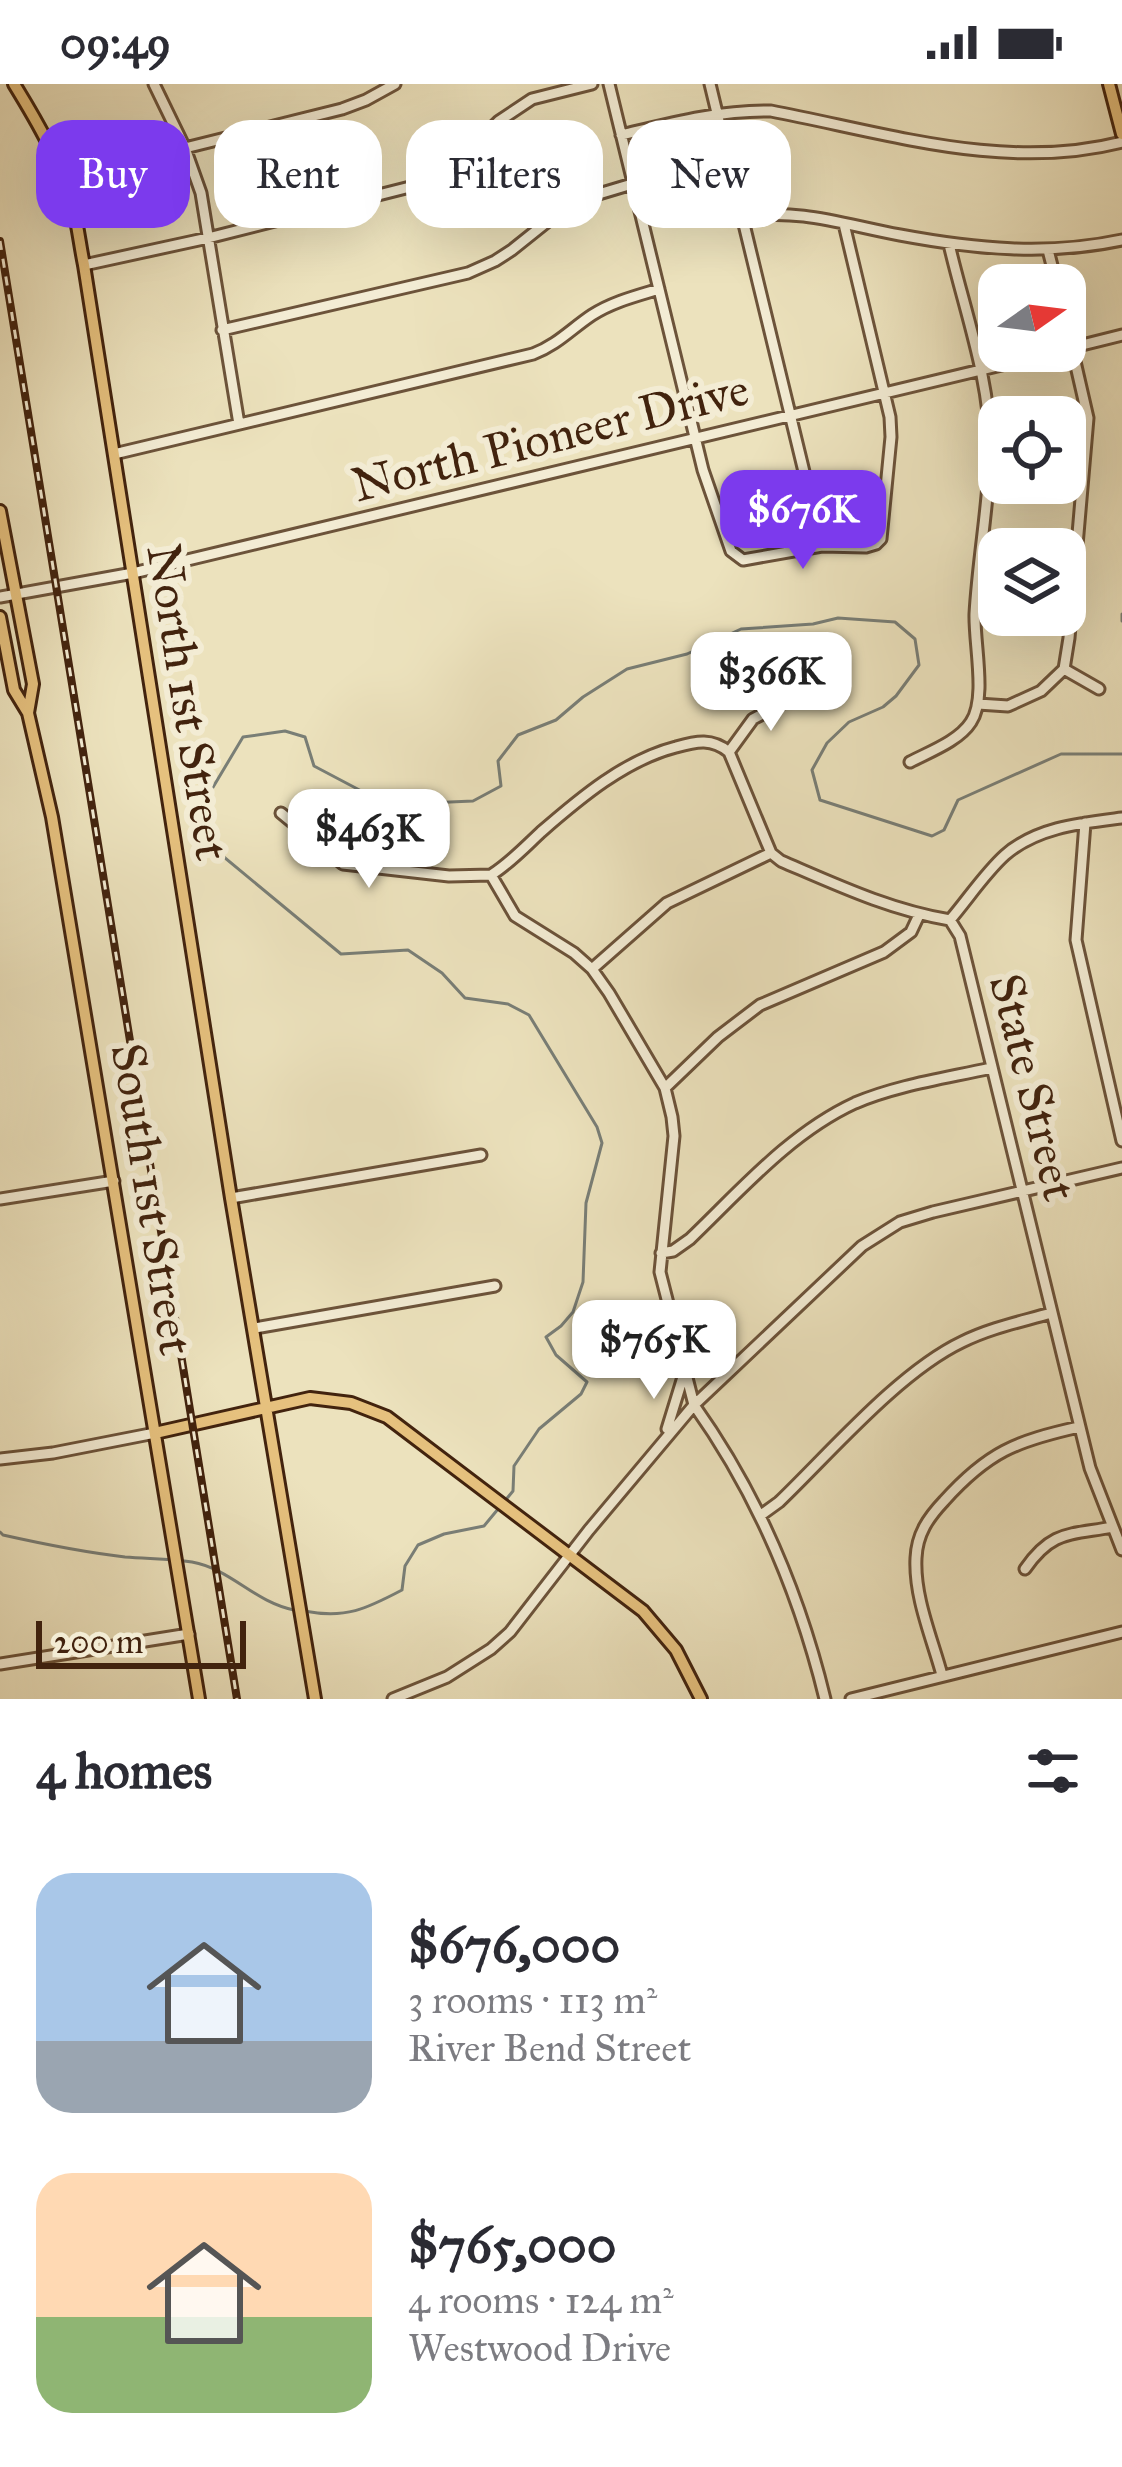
<!DOCTYPE html>
<html lang="en">
<head>
<meta charset="utf-8">
<style>
  body { margin:0; font-family:"IM FELL Great Primer",serif; background:#f2f2f3; color:#2b2b33; height:100vh; display:flex; flex-direction:column; font-size:45px; white-space:nowrap }
  * { box-sizing:border-box; margin:0 }
  p { font-size:39px; color:#7c7c81 }
  .icon { flex:none; width:66px; height:66px; fill:none; stroke:currentColor; stroke-width:2; stroke-linecap:round; stroke-linejoin:round }
  .map { position:relative; height:1615px; overflow:hidden }
  .drawer { display:flex; flex-direction:column; background:#fff; flex:1 }
  .drawer>* { flex:none }
  .banner { position:absolute; left:36px; top:36px; width:1050px; height:108px; display:flex; gap:24px }
  .needle { width:78px; rotate:76deg }
  .buttons { position:absolute; left:978px; top:180px; display:grid; gap:24px }
  .buttons a { display:grid; place-items:center; width:108px; height:108px; border-radius:24px; background:#fff; box-shadow:0 12px 48px #0002; font-size:60px }
  .scale { position:absolute; left:36px; bottom:30px; width:210px; box-sizing:border-box; padding-left:12px; border:6px solid #42230e; border-top:0; font-size:33px; line-height:42px; white-space:nowrap; color:#42230e; -webkit-text-stroke:9px #f3ecd4; paint-order:stroke }
  .price { position:absolute; translate:-50% -102px; padding:0 27px; border-radius:24px; background:#fff; color:#222; font-size:39px; line-height:78px; filter:drop-shadow(0 3px 6px #0008) }
  .price::after { content:''; position:absolute; left:50%; top:72px; width:36px; height:27px; margin-left:-18px; background:inherit; clip-path:polygon(0 0,100% 0,50% 100%) }
  .price.selected { background:#7c3aed; color:#fff }
  ul { padding:0; list-style:none }
  li { display:flex; align-items:center; gap:36px; height:300px; padding:0 36px }
  li span { display:grid; place-items:center; flex:none; width:336px; height:240px; border-radius:36px; color:#555 }
  li>.icon { margin-inline-start:auto }
  span .icon { width:144px; height:144px; fill:#fffc; stroke-width:1 }
  li b { font-size:51px }
  h2 { display:flex; justify-content:space-between; align-items:center; height:144px; padding:0 36px; font-size:51px }
  .tag { padding:0 42px; border-radius:36px; background:#fff; box-shadow:0 12px 48px #0002; font-size:42px; line-height:108px }
  .tag.selected { background:#7c3aed; color:#fff }
  .status { display:flex; justify-content:space-between; align-items:center; height:84px; padding:0 60px; background:#fff; direction:ltr }
  .status svg { height:33px; fill:currentColor }
  .map>svg:first-child { display:block }
  .lines { fill:none; stroke-linecap:round; stroke-linejoin:round }
  .stream { stroke:#797e76; stroke-width:3 }
  .minor-casing { stroke:#6c533a; stroke-width:15 }
  .major-casing { stroke:#42230e; stroke-width:16 }
  .minor { stroke:#f3ecd4; stroke-width:9 }
  .major { stroke:#e6c17e; stroke-width:10 }
  .rail-casing { stroke:#42230e; stroke-width:8 }
  .rail { stroke:#f3ecd4; stroke-width:3; stroke-dasharray:9; stroke-linecap:butt }
  .labels { text-anchor:middle; stroke-width:12; stroke-linejoin:round; paint-order:stroke }
  .street-label { font-size:48px; fill:#42230e; stroke:#f3ecd4 }
</style>
</head>
<body>
<div class="status"><b>09:49</b><svg viewBox="0 0 49 12"><path d="M0 12V9h3v3zM5 12V6h3v6zM10 12V3h3v9zM15 12V0h3v12zM26 1h20v11H26zM47 4h2v5h-2z"/></svg></div>
<div class="map">
<svg width="1122" height="1615" viewBox="0 0 1122 1615">
  <rect width="100%" height="100%" fill="#ece2bd"/>
  <filter id="stains"><feTurbulence type="fractalNoise" baseFrequency=".00167" numOctaves="4"/><feColorMatrix values="0 0 0 0 .2 0 0 0 0 .09 0 0 0 0 .02 0 0 0 .5 -.17"/></filter>
  <radialGradient id="worn" r=".72"><stop offset=".6" stop-color="#630" stop-opacity="0"/><stop offset="1" stop-color="#630" stop-opacity=".3"/></radialGradient>
  <g class="lines">
    <path class="stream" d="M1122,530V537
      M0,1448L3,1451C43,1460 83,1468 125,1473C147,1475 170,1474 192,1478C231,1485 254,1518 294,1526
      M304,1527C346,1535 366,1525 402,1506L405,1482L418,1461L444,1450L484,1442L513,1407L514,1382L539,1345L581,1310L587,1298L556,1271L546,1253L561,1242L573,1228L583,1198L586,1119L602,1059L597,1043L529,931L508,920L465,914L442,889L408,866L341,870L207,759L197,730L243,653L285,647L305,653L314,682L367,710L404,720L473,717L501,702L498,677L518,651L556,636L583,613L627,585L687,570L741,545L813,540L838,534L895,538L915,555L919,581L896,612L883,623L849,638L827,659L812,686L820,716L932,752L944,746L958,716L1061,670H1122"/>
    <g class="minor-casing">
      <path id="minor" d="M154,0L185,64L201,109L239,340
        M609,0L703,386L731,467L743,476L822,462L866,463L876,460L881,455L891,353L890,333L844,140
        M710,0L822,462
        M621,51C671,39 720,26 771,27C887,49 1005,88 1122,58
        M185,64L342,25L366,16L395,0
        M744,133C800,124 845,141 900,151C975,165 1047,172 1122,156
        M1048,166L1057,201
        M84,181L208,154L410,103L435,92L463,72L499,37L532,15L592,0
        M222,246L468,189L495,177L512,166L572,118L632,100
        M1070,264L1122,251
        M114,370L533,270C557,261 571,245 592,231C612,218 636,212 659,205
        M0,513L133,489L1060,267
        M1064,585L1099,605
        M978,620L1008,622L1041,607L1064,585L1069,554L1088,334L1065,234
        M729,668L753,635L798,611
        M910,678C929,668 959,657 971,638C987,614 974,560 975,530C978,475 989,420 990,366C991,298 964,225 949,160
        M281,729L343,780L449,792L491,791
        M1085,739L1076,856L1122,1057
        M491,791C509,780 525,763 541,748C580,714 625,676 676,663C697,657 712,654 729,668L771,769L781,777C837,801 890,826 950,836C968,815 985,789 1005,771C1037,743 1082,739 1122,734
        M950,836L960,852L1090,1384L1122,1466
        M592,885L667,819L771,769
        M665,1004L718,953L760,921L884,868L911,848L919,831
        M231,1114L481,1071
        M0,1115L114,1097
        M661,1169L673,1167L690,1155C741,1106 790,1049 855,1019C897,1001 947,994 991,984
        M255,1244L495,1202
        M667,1345L683,1293
        M0,1375L53,1369L155,1349
        M761,1431L779,1418C830,1369 899,1288 962,1258C990,1244 1020,1238 1051,1229
        M1025,1485C1052,1446 1070,1451 1113,1443
        M0,1580L189,1550
        M942,1591C932,1554 914,1513 916,1474C917,1450 928,1434 944,1417C988,1368 1016,1357 1079,1343
        M393,1615L447,1593L491,1565L510,1548L589,1446L694,1321L660,1188L674,1052L672,1033L665,1004L609,909L592,885L574,869L515,832L491,791
        M825,1615C799,1508 758,1411 694,1321L862,1162L900,1138L933,1128L1122,1084
        M851,1615L1122,1548"/>
    </g>
    <g class="major-casing">
      <path id="major" d="M14,0C38,39 61,79 73,123C78,142 80,162 84,181L231,1114L315,1615
        M1109,0L1122,50
        M0,427L33,600L28,629
        M0,533L14,606L28,629L52,733L199,1615
        M155,1349L310,1314L351,1319L387,1333L643,1527L676,1566L701,1615"/>
    </g>
    <use href="#minor" class="minor"/>
    <use href="#major" class="major"/>
    <g class="rail-casing">
      <path id="rail" d="M0,157L237,1615"/>
    </g>
    <use href="#rail" class="rail"/>
  </g>
  <g class="labels">
    <g class="street-label">
      <text transform="translate(550 352) rotate(-14)" y="17">North Pioneer Drive</text>
      <text transform="translate(189 618) rotate(81)" y="17">North 1st Street</text>
      <text transform="translate(1034 1003) rotate(76)" y="17">State Street</text>
      <text transform="translate(153 1115) rotate(81)" y="17">South 1st Street</text>
    </g>
  </g>
  <rect width="100%" height="100%" filter="url(#stains)"/>
  <rect width="100%" height="100%" fill="url(#worn)"/>
</svg>
<div class="buttons">
<a><svg class="needle" viewBox="-14 -14 28 28"><path d="M0-13l5 13h-10z" fill="#e53935"/><path d="M0 13l5-13h-10z" fill="#7c7c81"/></svg></a>
<a><svg class="icon" aria-label="locate" viewBox="0 0 24 24"><circle cx="12" cy="12" r="6"/><path d="M12 2v4M12 18v4M2 12h4M18 12h4"/></svg></a>
<a><svg class="icon" aria-label="layers" viewBox="0 0 24 24"><path d="M12 4l9 5-9 5-9-5zM3 14l9 5 9-5"/></svg></a>
</div>
<div class="scale">200 m</div>
<b class="price selected" style="left:803px;top:488px">$676K</b>
<b class="price" style="left:771px;top:650px">$366K</b>
<b class="price" style="left:369px;top:807px">$463K</b>
<b class="price" style="left:654px;top:1318px">$765K</b>
<div class="banner">
<a class="tag selected">Buy</a>
<a class="tag">Rent</a>
<a class="tag">Filters</a>
<a class="tag">New</a>
</div>
</div>
<section class="drawer">
<h2>4 homes<svg class="icon" aria-label="filters" viewBox="0 0 24 24"><path d="M4 7h16M4 17h16"/><circle cx="9" cy="7" r="2"/><circle cx="15" cy="17" r="2"/></svg></h2>
<ul>
<li><span style="background:linear-gradient(#a9c7e8 70%,#9aa5b1 0)"><svg class="icon" aria-label="home" viewBox="0 0 24 24"><path d="M3 11l9-7 9 7M6 9v11h12V9"/></svg></span><div><b>$676,000</b><p>3 rooms · 113 m²</p><p>River Bend Street</p></div></li>
<li><span style="background:linear-gradient(#ffd9b3 60%,#8fb573 0)"><svg class="icon" aria-label="home" viewBox="0 0 24 24"><path d="M3 11l9-7 9 7M6 9v11h12V9"/></svg></span><div><b>$765,000</b><p>4 rooms · 124 m²</p><p>Westwood Drive</p></div></li>
</ul>
</section>
</body>
</html>
